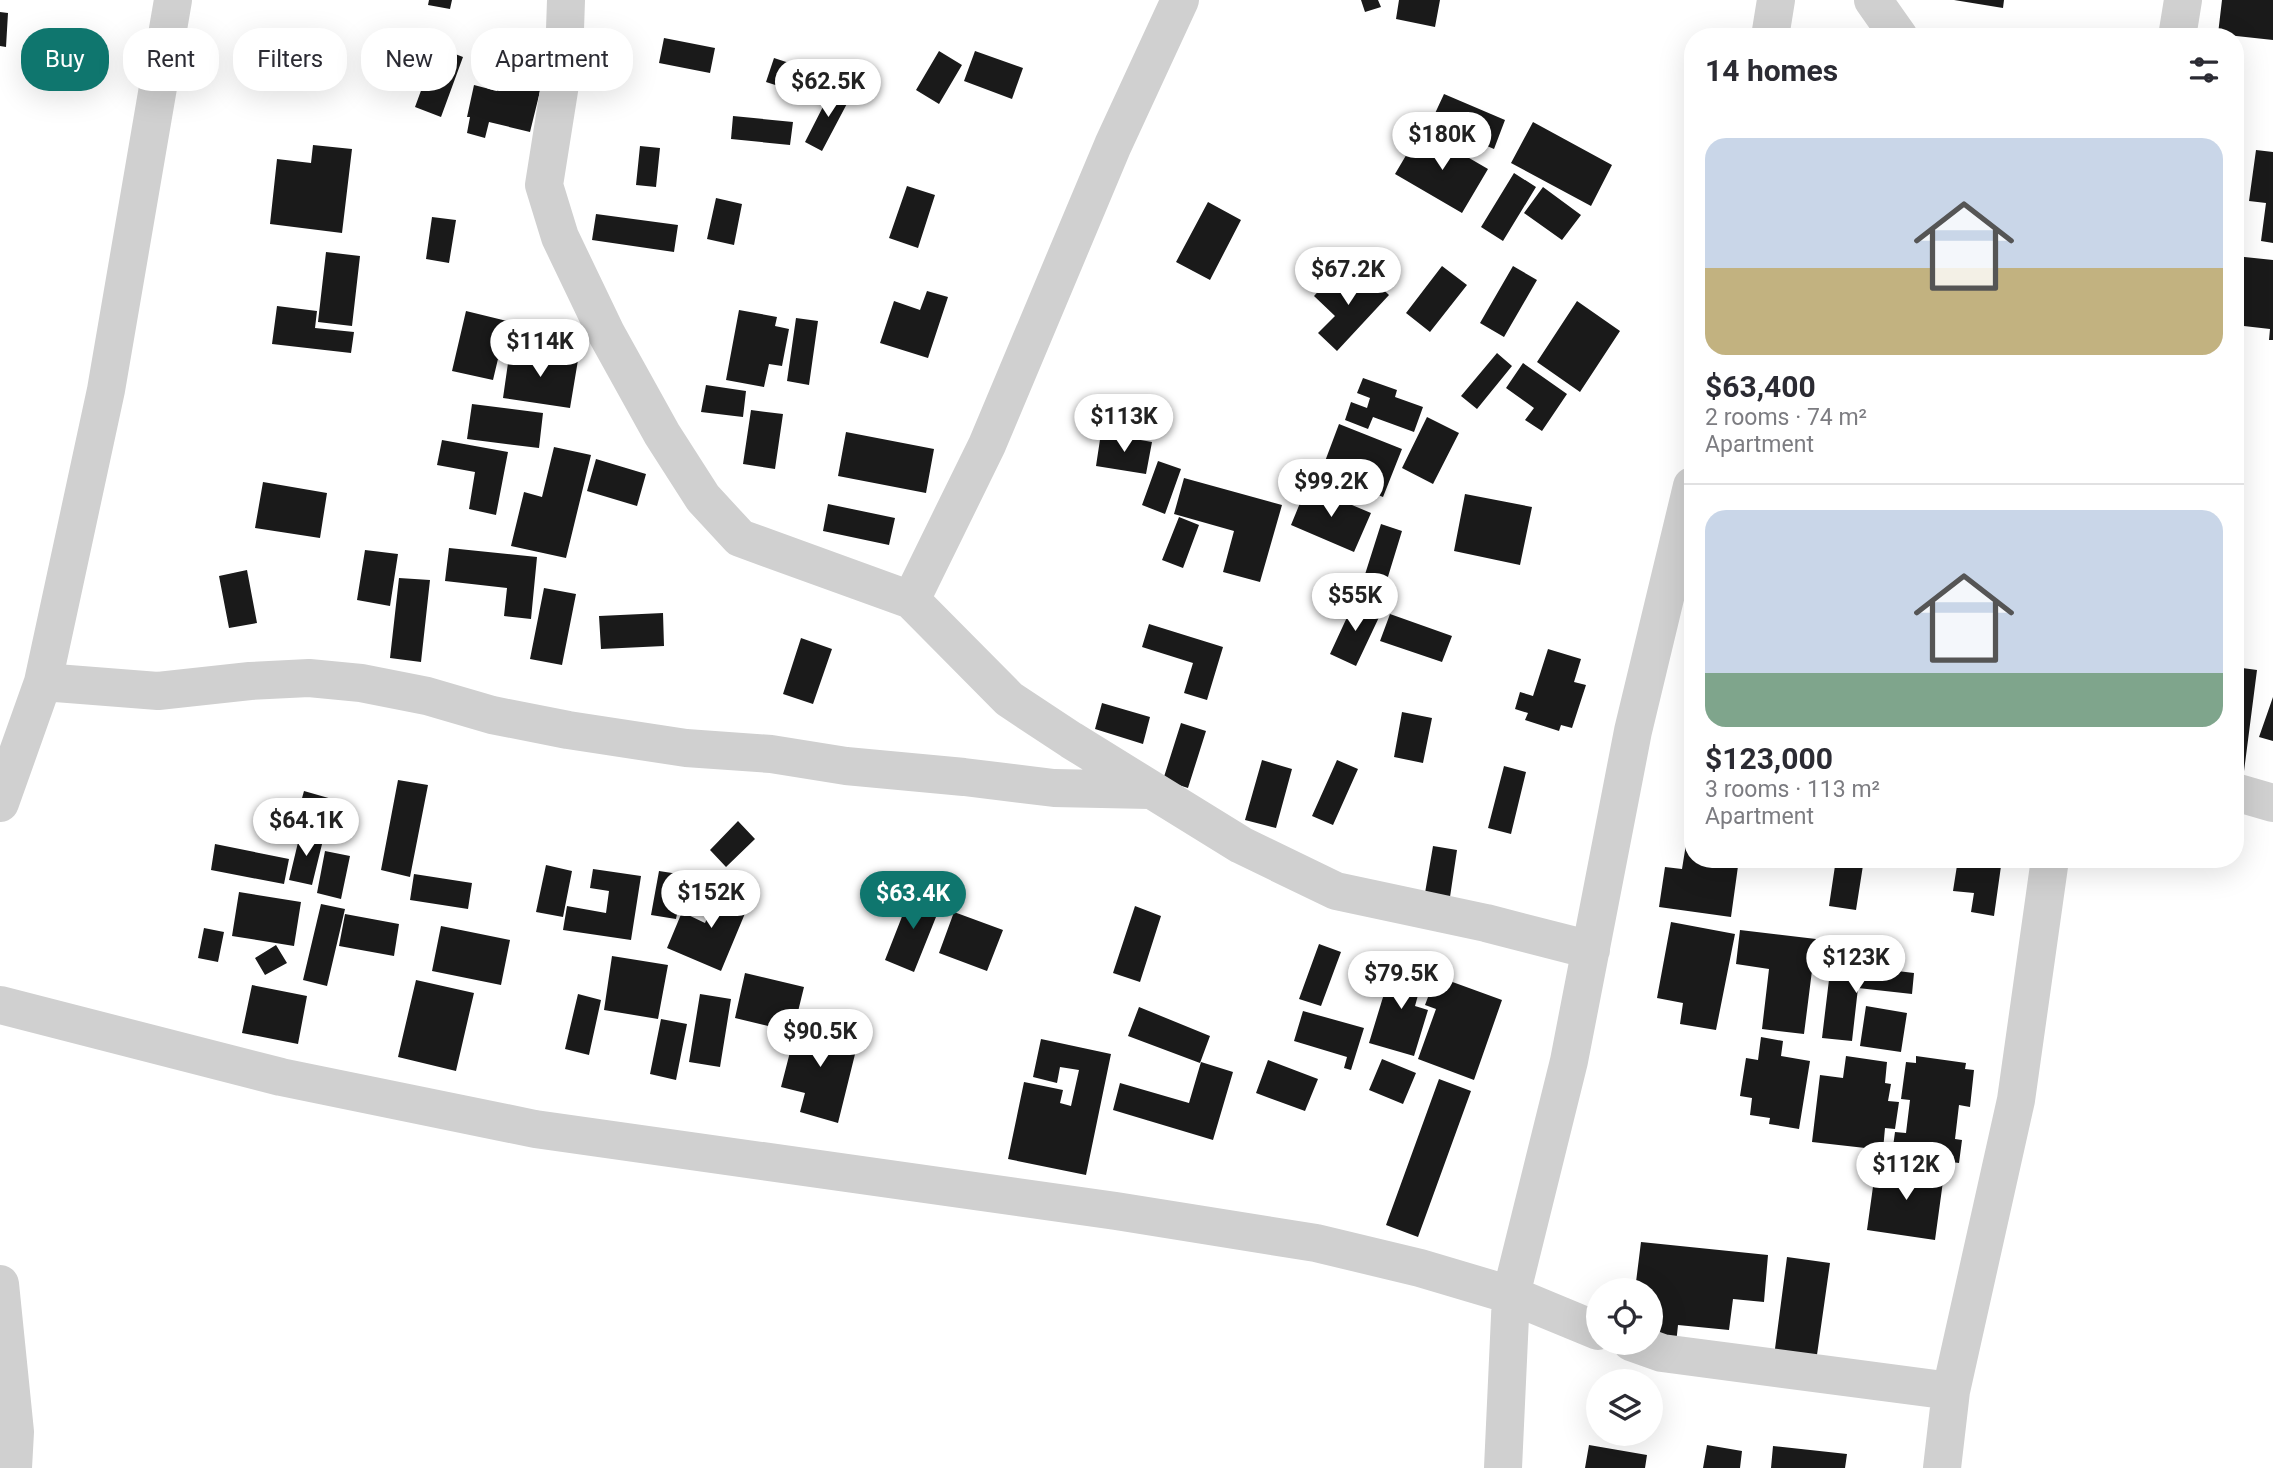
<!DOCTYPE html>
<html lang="en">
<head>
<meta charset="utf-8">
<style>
  body { margin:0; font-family:Roboto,sans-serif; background:#f7f7f7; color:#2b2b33; height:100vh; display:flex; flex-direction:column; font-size:26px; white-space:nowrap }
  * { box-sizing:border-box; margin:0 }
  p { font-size:23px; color:#7c7c81 }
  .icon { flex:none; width:38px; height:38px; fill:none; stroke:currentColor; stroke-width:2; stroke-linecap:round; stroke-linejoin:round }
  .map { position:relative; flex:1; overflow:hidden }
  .side { position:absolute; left:1684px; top:28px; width:560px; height:840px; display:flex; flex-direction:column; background:#fff; border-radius:28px; box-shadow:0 7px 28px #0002 }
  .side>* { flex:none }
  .hud { position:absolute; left:21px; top:28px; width:665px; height:63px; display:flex; gap:14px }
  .tools { position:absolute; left:1586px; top:1278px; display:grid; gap:14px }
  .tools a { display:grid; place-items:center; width:77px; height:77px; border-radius:50%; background:#fff; box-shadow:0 7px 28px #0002; font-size:35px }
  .price { position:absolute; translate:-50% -60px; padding:0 16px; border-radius:24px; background:#fff; color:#222; font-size:23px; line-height:46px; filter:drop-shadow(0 2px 4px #0008) }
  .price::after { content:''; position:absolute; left:50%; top:42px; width:21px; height:16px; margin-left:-10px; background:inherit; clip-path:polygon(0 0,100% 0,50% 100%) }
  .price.on { background:#0f766e; color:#fff }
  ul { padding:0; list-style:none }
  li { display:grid; align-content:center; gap:14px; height:371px; padding:0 21px }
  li+li { border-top:2px solid #e1e1e2 }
  li span { display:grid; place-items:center; height:217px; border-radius:21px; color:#555 }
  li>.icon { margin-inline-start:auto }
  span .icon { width:126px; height:126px; fill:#fffc; stroke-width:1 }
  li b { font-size:30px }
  h2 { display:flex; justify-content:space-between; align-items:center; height:84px; padding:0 21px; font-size:30px }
  .tag { padding:0 24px; border-radius:28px; background:#fff; box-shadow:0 7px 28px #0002; font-size:24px; line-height:63px }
  .tag.on { background:#0f766e; color:#fff }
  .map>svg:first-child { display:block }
  .building { fill:#1a1a1a }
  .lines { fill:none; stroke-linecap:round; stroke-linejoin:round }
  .street { stroke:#d0d0d0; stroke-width:38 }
</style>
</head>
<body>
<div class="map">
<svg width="2273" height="1468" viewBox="0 0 2273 1468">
  <rect width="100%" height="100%" fill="#fff"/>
  <path class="building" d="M429,0H452L450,9L428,5Z
    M1361,0H1378L1381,7L1365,12Z
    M1399,0H1440L1435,27L1396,19Z
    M1954,0H2004L2003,8Z
    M2222,0H2273V40L2218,34Z
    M0,12L8,13L6,47L0,46Z
    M664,38L715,48L710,73L659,63Z
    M437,47L463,57L441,117L415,107Z
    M939,51L962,65L939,104L916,90Z
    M975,51L1023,68L1012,99L964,81Z
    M774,58L826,75L819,99L766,82Z
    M504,65L544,75L530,132L489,122L485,138L467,133L470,117H467L474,85L497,91Z
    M833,87L851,96L822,151L805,142Z
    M1444,94L1505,120L1494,149L1431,122Z
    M733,116L793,122L790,145L731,139Z
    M1533,122L1612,165L1591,206L1511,163Z
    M1421,130L1488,169L1462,213L1395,174Z
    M313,145L352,149L342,233L270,224L277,159L311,163Z
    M640,146L660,148L656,187L636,185Z
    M2256,150L2273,152V243L2261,241L2266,203L2249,201Z
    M1514,173L1536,187L1503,241L1481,227Z
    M907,186L935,195L918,248L889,238Z
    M1543,187L1581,215L1562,240L1524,213Z
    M716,198L742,204L734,245L707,239Z
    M1208,202L1241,220L1210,280L1176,262Z
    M596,214L678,225L674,252L592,240Z
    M432,217L456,220L449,263L426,259Z
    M326,252L360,256L352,326L318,322Z
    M2235,256L2273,260V340H2269L2270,329L2235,325Z
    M1442,266L1467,285L1430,332L1406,313Z
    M1513,266L1537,280L1504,337L1480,323Z
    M1337,271L1357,289L1369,276L1389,295L1337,351L1318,333L1335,316L1314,296Z
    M927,291L948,297L928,358L880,343L894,301L920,310Z
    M1577,301L1620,331L1580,392L1537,362Z
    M277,306L317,311L315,328L354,332L351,353L272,344Z
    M739,310L777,317L775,326L789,329L782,366L769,364L764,387L726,380Z
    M466,311L507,321L493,380L452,371Z
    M796,318L818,321L809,385L787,381Z
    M510,349L578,360L570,408L503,398Z
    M1497,353L1512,366L1477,409L1461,396Z
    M1523,363L1567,394L1542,431L1525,420L1534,408L1506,388Z
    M1363,378L1397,390L1395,397L1423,407L1414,432L1373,417L1368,429L1345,420L1351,402L1367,408L1370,398L1357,393Z
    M706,385L746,391L743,417L701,412Z
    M472,404L543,413L539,448L467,439Z
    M751,410L783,414L775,469L743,464Z
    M1427,417L1459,433L1433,484L1402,468Z
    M1339,424L1402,449L1383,497L1321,472Z
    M846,432L934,449L926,493L838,476Z
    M1101,433L1152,442L1146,474L1096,466Z
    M442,440L508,452L496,515L469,509L475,472L437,465Z
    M554,447L591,455L566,558L511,546L524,492L542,497Z
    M596,459L646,474L637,506L587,491Z
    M1158,461L1181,469L1165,514L1142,505Z
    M1184,478L1282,505L1260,582L1223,572L1234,531L1174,514Z
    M263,482L327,493L320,538L255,528Z
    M1307,486L1371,513L1354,552L1291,525Z
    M1465,494L1532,507L1520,565L1454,551Z
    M828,504L895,518L889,545L823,531Z
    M1179,517L1199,525L1183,568L1162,560Z
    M1381,524L1402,531L1383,593L1361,587Z
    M449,548L537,557L531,619L504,616L507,588L445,581Z
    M365,550L398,554L390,606L357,600Z
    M247,570L257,623L229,628L219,576Z
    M399,578L430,580L421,662L390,658Z
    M544,588L576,594L562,665L530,659Z
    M1355,600L1381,613L1356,666L1330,654Z
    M663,613L664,646L601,649L599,616Z
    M1390,614L1452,636L1442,662L1380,641Z
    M1149,624L1223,647L1207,700L1184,693L1193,663L1142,647Z
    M801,638L832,649L813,704L783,694Z
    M1548,649L1581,659L1574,682L1586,685L1572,728L1561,725L1559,731L1525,720L1528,713L1515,709L1520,692L1533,696Z
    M2235,667L2257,670L2243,779L2235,778Z
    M2273,697V741L2259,737Z
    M1102,703L1150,717L1143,744L1095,729Z
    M1402,712L1432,718L1423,763L1394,757Z
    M1181,723L1206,731L1188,788L1163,780Z
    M1262,760L1292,769L1276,828L1245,820Z
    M1337,760L1358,769L1333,825L1312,816Z
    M1504,766L1526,772L1511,834L1488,828Z
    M398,780L428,785L410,877L381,870Z
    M304,791L332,799L325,824L297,816Z
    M1691,813L1692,859H1739L1731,917L1659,907L1665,867L1682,869Z
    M738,821L755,839L726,867L710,850Z
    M301,830L324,836L312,885L289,880Z
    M215,844L289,859L284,884L211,870Z
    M1433,846L1457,850L1450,897L1425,893Z
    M325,851L350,856L341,899L317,893Z
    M1836,859H1864L1856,910L1829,906Z
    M1958,859H2002L1994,916L1971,912L1974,893L1953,891Z
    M546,865L572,871L563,917L536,912Z
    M593,869L641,876L631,940L563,930L567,906L606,913L609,891L590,888Z
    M659,871L685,875L676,919L651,915Z
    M414,874L472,883L468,909L410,900Z
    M721,886L751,899L721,971L667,948L682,912L705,923Z
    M912,891L942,902L914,972L885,960Z
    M239,892L301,902L294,946L232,936Z
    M321,904L345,909L327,986L303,980Z
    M1135,906L1161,916L1140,982L1113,973Z
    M954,912L1003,930L987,971L939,953Z
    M345,914L399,924L394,956L339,946Z
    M1671,922L1735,934L1716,1030L1680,1024L1683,1003L1657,998Z
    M441,926L510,940L501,985L432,971Z
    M204,928L224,932L218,962L198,958Z
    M1740,930L1816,939L1804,1034L1762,1029L1769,969L1736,964Z
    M1319,944L1341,952L1321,1006L1299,999Z
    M276,945L287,963L265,975L255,958Z
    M612,956L668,965L658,1019L604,1010Z
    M1394,961L1425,970L1415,1006L1428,1010L1414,1056L1369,1043Z
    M1831,963L1914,973L1912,994L1858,988L1852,1041L1822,1038Z
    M745,973L804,987L793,1032L735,1018Z
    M1436,976L1502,1000L1474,1080L1418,1059L1436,1009L1425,1005Z
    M416,980L474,993L456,1071L398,1057Z
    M252,985L307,996L298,1044L242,1033Z
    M578,994L601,1000L589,1055L565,1049Z
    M700,994L731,999L720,1067L689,1062Z
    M1866,1006L1907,1013L1901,1052L1860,1046Z
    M1139,1007L1210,1036L1200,1063L1128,1036Z
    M1303,1011L1364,1028L1351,1070L1344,1068L1347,1057L1294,1041Z
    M661,1019L687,1024L676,1080L650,1074Z
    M798,1021L859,1038L838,1123L800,1112L805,1093L781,1087Z
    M1761,1037L1783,1041L1781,1056L1810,1061L1799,1129L1769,1124L1770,1118L1750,1115L1752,1098L1740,1096L1746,1058L1758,1060Z
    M1041,1039L1111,1054L1086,1175L1008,1159L1024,1082L1063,1090L1060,1103L1071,1106L1079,1070L1060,1067L1057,1083L1033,1077Z
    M1846,1056L1887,1062L1885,1083L1891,1084L1888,1101L1899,1102L1895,1129L1885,1128L1883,1150L1812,1142L1820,1075L1843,1078Z
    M1916,1056L1966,1063L1965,1069L1974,1070L1970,1107L1959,1105L1955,1139L1962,1140L1959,1163L1892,1154L1895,1132L1906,1133L1910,1100L1901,1099L1906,1062L1916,1063Z
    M1382,1059L1416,1073L1403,1104L1369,1090Z
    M1268,1060L1318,1079L1305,1111L1256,1093Z
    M1201,1062L1233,1072L1213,1140L1113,1110L1120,1083L1189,1103Z
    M1439,1079L1471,1091L1418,1237L1386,1225Z
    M1876,1165L1944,1174L1935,1240L1867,1230Z
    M1641,1242L1768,1255L1764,1302L1733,1299L1729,1330L1678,1325L1676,1344L1650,1342V1290H1635Z
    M1787,1257L1830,1263L1815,1369L1773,1364Z
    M1589,1445L1647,1455L1645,1468H1585Z
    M1707,1445L1742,1451L1740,1468H1703Z
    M1773,1446L1847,1454L1845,1468H1771Z"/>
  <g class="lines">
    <path class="street" d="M566,0L564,59L544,185L560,237L606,333L662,434L703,498L740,538L911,600L1009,699L1071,740L1241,845L1336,891L1486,923L1591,950
      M1873,0L1899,37
      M1770,37L1776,0
      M2177,37L2183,0
      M911,600L987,445L1113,145L1180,0
      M43,682L158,691L250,681L309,678L361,683L427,696L492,715L568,730L686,748L771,754L846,766L964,777L1054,788L1150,790
      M2235,792L2273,803
      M0,803L43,682L106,390L173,0
      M0,1005L281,1077L535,1129L1116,1211L1316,1243L1420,1268L1511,1295L1598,1331
      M0,1284L15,1432L13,1468
      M1631,1342L1662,1353L1951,1391
      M1503,1468L1511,1295L1569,1061L1633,731L1692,486
      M1942,1468L1951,1391L2016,1100L2050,859"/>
  </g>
</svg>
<div class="tools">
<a><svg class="icon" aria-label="locate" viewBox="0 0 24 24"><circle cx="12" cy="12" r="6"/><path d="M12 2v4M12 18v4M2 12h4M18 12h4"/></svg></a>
<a><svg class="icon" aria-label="layers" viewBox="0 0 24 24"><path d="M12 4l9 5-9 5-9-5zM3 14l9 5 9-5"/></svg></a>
</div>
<b class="price" style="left:828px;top:119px">$62.5K</b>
<b class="price" style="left:1442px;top:172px">$180K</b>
<b class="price" style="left:1348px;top:307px">$67.2K</b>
<b class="price" style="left:540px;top:379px">$114K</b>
<b class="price" style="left:1124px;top:454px">$113K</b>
<b class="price" style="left:1331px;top:519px">$99.2K</b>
<b class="price" style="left:1355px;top:633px">$55K</b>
<b class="price" style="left:306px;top:858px">$64.1K</b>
<b class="price" style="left:711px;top:930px">$152K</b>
<b class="price on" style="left:913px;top:931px">$63.4K</b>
<b class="price" style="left:1856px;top:995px">$123K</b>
<b class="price" style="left:1401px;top:1011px">$79.5K</b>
<b class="price" style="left:820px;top:1069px">$90.5K</b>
<b class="price" style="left:1906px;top:1202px">$112K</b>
<div class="hud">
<a class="tag on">Buy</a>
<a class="tag">Rent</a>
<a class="tag">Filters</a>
<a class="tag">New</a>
<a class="tag">Apartment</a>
</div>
<section class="side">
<h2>14 homes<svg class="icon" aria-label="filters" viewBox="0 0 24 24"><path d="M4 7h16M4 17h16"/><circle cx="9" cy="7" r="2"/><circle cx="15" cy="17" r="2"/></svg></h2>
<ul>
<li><span style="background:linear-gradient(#c9d6e8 60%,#c2b280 0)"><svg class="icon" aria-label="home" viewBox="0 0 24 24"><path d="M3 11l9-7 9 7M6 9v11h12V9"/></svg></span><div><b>$63,400</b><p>2 rooms · 74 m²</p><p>Apartment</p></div></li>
<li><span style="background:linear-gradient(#c9d6e8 75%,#7fa58c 0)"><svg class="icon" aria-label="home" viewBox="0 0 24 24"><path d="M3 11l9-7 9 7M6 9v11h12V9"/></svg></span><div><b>$123,000</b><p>3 rooms · 113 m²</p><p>Apartment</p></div></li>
</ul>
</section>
</div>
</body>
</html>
